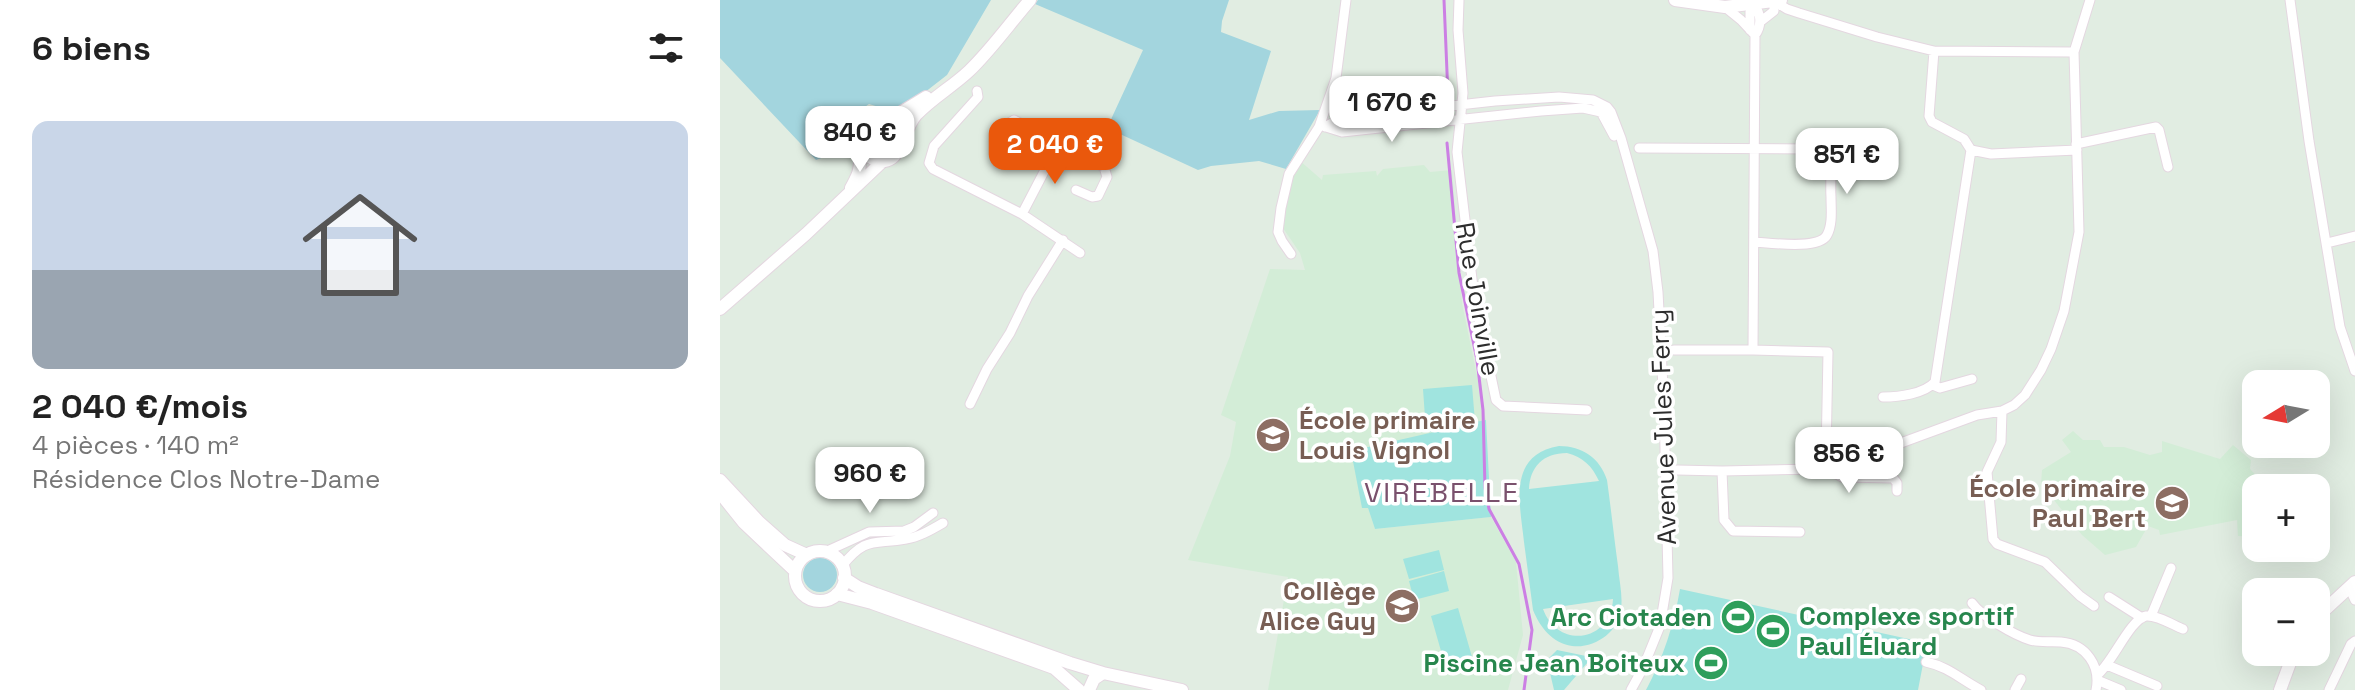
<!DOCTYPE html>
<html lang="fr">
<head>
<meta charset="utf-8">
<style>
  body { margin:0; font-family:"Space Grotesk",sans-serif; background:#f2f2f2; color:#222; height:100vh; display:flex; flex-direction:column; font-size:30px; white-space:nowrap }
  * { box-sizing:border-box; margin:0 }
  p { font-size:26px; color:#767676 }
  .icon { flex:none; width:44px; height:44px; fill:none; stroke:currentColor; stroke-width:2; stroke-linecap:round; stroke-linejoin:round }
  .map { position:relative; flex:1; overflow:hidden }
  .panel { display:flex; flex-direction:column; background:#fff; width:720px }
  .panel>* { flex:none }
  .needle { width:52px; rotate:260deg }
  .fabs { position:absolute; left:1522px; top:370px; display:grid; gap:16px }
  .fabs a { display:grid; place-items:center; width:88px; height:88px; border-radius:16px; background:#fff; box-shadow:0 8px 32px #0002; font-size:40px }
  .price { position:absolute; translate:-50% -68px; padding:0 18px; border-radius:16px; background:#fff; color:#222; font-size:26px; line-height:52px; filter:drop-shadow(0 2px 4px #0008) }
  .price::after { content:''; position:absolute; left:50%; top:48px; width:24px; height:18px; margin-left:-12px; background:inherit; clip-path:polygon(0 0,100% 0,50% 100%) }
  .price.current { background:#ea580c; color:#fff }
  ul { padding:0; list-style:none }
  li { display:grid; align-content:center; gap:16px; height:424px; padding:0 32px }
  li span { display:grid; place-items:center; height:248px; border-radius:16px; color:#555 }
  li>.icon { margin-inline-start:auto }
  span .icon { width:144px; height:144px; fill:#fffc; stroke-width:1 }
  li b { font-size:34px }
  h2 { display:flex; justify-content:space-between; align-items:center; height:96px; padding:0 32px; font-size:34px }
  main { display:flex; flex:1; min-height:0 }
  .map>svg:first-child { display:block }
  .education { fill:#d3edd7 }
  .green { fill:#a3d5de }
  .pitch { fill:#a0e4df; fill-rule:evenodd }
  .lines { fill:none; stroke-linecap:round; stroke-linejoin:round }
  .stream { stroke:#cc7fe4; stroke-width:3 }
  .street-casing { stroke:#e4d7e0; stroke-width:11 }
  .secondary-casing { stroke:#e4d7e0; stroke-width:14 }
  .street { stroke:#fff; stroke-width:9 }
  .secondary { stroke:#fff; stroke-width:12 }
  .labels { text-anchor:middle; stroke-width:7; stroke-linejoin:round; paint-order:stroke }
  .street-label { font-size:26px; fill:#2d2d2d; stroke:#fff }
  .education-label { font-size:26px; font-weight:bold; fill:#785e54; stroke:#fff; text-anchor:end }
  .leisure-label { font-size:26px; font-weight:bold; fill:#27864d; stroke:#fff; text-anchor:end }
  .neighbourhood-label { font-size:28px; letter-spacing:2px; fill:#7a516d; stroke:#fff }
</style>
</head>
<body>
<main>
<section class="panel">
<h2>6 biens<svg class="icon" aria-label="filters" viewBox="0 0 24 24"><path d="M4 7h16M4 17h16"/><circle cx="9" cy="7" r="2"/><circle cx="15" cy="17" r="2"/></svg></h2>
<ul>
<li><span style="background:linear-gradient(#c9d6e8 60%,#9aa5b1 0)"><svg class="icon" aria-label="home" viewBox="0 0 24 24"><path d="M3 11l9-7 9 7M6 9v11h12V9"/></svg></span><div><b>2 040 €/mois</b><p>4 pièces · 140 m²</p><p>Résidence Clos Notre-Dame</p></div></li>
</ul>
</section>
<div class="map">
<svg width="1635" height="690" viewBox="0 0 1635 690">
  <rect width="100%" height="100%" fill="#e1ede2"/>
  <path class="education" d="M579,160L602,180L603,175L656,171L657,176L663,169L704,165L710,172L732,170L742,303L766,420L632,452L643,508H648L655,529L771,517L796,562L803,635L788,690H548L568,577L468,560L510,456L516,422L501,415L550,269L585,270L580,253L563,228L571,175Z
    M1353,431L1363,440H1380L1384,447H1404L1430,455L1442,452V441L1500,459L1513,445L1531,460L1530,469L1548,488H1536L1535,537L1518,536L1517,520L1440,535L1439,530L1428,526L1416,547L1385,555L1362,535L1321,484L1322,470L1351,452L1342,440Z"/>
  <path class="green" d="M0,0H271L227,75L191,103L175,112L149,104L132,116C135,127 128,136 131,147L96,160L0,58Z
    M318,0H509L502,21L501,32L551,51L529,120L559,111L600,110L566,169L539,161L491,166L478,170L387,128L423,50L315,4Z
    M83 575a17 17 0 1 1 34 0a17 17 0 1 1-34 0Z"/>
  <path class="pitch" d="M752,385L755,422L766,420L771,517L655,529L648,508H642L631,451L714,432H706L703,389Z
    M839,446C862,446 880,458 887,480C891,509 894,537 898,566C899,580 903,596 901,609C899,632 874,649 852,646C832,643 820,627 813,610C810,587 807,565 804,542C800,504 787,455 839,446ZM847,453C863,457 872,466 879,481L809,489C810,467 823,453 847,453ZM893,599C891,642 838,650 823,609Z
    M719,550L724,570L689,579L683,559Z
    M724,571L729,591L694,600L689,581Z
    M960,589L1207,643L1198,690H926C943,658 954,625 960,589Z
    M738,608L754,664L727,672L711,616Z
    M837,650L866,656L868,662L844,690H834L827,660Z"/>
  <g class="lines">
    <path class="stream" d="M724,0L728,96
      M727,143L739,273L757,360L763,410L765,488L769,509L799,564L812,630L804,690"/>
    <g class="street-casing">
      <path id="street" d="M739,0L738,30L743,93L737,152L754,296L776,400L783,406L867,410
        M1570,0L1589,141L1620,327L1635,371
        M1034,5C1041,13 1042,26 1035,35L1033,350L1108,352L1106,457L1102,466L1096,469L1002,471L1004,520L1013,531L1080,532
        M1005,7L1021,20L1035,35
        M1040,22L1054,11V1L1067,9L1079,13L1157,37L1214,51L1354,52
        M1030,30V12L1034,5
        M1214,51L1209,116L1212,122L1244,139L1251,150L1271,154L1357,150
        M257,91L258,97L214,146L209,163L213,169L302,214L360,253
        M605,127L621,118L775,101L839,97L873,100L887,107L891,112L901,138L933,251L938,292L944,407L948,578L940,626L923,668L911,690
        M606,127L622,132L821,111L863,108L881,112L894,136
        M1356,144L1436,127L1439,130L1448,167
        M919,148L1093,149L1106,154C1113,166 1110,183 1111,197C1111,209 1113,224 1107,235C1099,250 1051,243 1034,242
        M287,154L279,150C276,138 283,126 294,120L384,167L387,177L378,196L372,197L356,190
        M302,214L339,143
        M1607,243L1635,236
        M571,254L562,241L558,232L561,208L569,174L599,127L616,78L626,0
        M954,350H1033
        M1213,385L1220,388L1252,379
        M1163,397C1179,397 1204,394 1215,382L1251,150
        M250,404L267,369L290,333L308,296L343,240
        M1282,411L1281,442L1267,472L1273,539L1277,544L1325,562L1360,596L1374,606
        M1140,458L1257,415L1282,411L1294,405L1305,395L1321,370L1331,349L1344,311L1359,232L1354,52L1370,0
        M1106,468L1109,470L1129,462
        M957,470L1002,471
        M1109,470L1122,477L1173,478L1177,483V491
        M105,552L149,532L184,531L194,527L213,513
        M122,566C146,536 153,545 186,539C199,537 211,530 223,523
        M1629,587L1635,600
        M1389,597L1422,618
        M1252,603C1261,616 1294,635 1310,640C1320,643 1330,641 1341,642C1366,644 1381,666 1376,690
        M1431,616L1451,568
        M1206,662C1229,667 1240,679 1261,690
        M1387,665L1437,686
        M1377,675C1392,664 1410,619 1426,616C1437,615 1453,625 1463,629
        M1377,680L1401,690
        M1295,690L1301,679
        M1609,690L1631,644L1635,641"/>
    </g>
    <g class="secondary-casing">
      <path id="secondary" d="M955,0L1005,7L1061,0
        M167,121L206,97
        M141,147C147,158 160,166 172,158C180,152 186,127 196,115C212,98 232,87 249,71C271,50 290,23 310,0
        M131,188C134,182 138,176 139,170C144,149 132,116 167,121L178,130L181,139
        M0,309L86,234L163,161
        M0,480L39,522L65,545L87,555
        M0,493L24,523L75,571
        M75 576a25 25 0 1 1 50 0a25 25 0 1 1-50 0Z
        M124,578L138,587L156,594L350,663L383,673L462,690
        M117,594L152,603L334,668L359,690
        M1596,618L1635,582
        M369,690L374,679L383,673
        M1560,690L1574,652"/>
    </g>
    <use href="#street" class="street"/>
    <use href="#secondary" class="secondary"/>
  </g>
  <defs>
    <g id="school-disc" transform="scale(1.8)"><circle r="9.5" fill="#8d6e63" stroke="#fff"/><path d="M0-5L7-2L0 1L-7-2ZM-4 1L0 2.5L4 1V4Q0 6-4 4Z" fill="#fff"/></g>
    <g id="stadium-disc" transform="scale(1.8)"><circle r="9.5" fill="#2e9e5b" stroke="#fff"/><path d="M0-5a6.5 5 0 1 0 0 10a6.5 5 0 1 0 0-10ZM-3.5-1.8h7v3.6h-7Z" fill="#fff"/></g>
  </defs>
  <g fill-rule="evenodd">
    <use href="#school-disc" x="553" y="435"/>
    <use href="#school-disc" x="1452" y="503"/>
    <use href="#school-disc" x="682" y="606"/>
    <use href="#stadium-disc" x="1018" y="617"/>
    <use href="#stadium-disc" x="1053" y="631"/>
    <use href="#stadium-disc" x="991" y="663"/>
  </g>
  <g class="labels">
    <g class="street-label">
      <text transform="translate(758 299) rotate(80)" y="9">Rue Joinville</text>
      <text transform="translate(943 427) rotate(-92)" y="9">Avenue Jules Ferry</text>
    </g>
    <g class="education-label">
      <text x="579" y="429" text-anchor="start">École primaire<tspan x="579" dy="30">Louis Vignol</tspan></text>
      <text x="1426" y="497">École primaire<tspan x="1426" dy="30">Paul Bert</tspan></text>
      <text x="656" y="600">Collège<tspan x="656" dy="30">Alice Guy</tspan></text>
    </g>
    <g class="leisure-label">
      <text x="1079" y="625" text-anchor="start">Complexe sportif<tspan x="1079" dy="30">Paul Éluard</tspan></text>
      <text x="992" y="626">Arc Ciotaden</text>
      <text x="965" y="672">Piscine Jean Boiteux</text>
    </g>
    <g class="neighbourhood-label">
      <text x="722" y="502">VIREBELLE</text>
    </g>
  </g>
</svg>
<div class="fabs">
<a><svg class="needle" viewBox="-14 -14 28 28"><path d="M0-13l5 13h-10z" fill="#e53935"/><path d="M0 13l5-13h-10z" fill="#767676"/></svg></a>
<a>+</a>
<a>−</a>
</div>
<b class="price" style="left:672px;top:144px">1 670 €</b>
<b class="price" style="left:140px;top:174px">840 €</b>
<b class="price current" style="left:335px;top:186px">2 040 €</b>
<b class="price" style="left:1127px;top:196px">851 €</b>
<b class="price" style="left:1129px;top:495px">856 €</b>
<b class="price" style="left:150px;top:515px">960 €</b>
</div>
</main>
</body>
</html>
